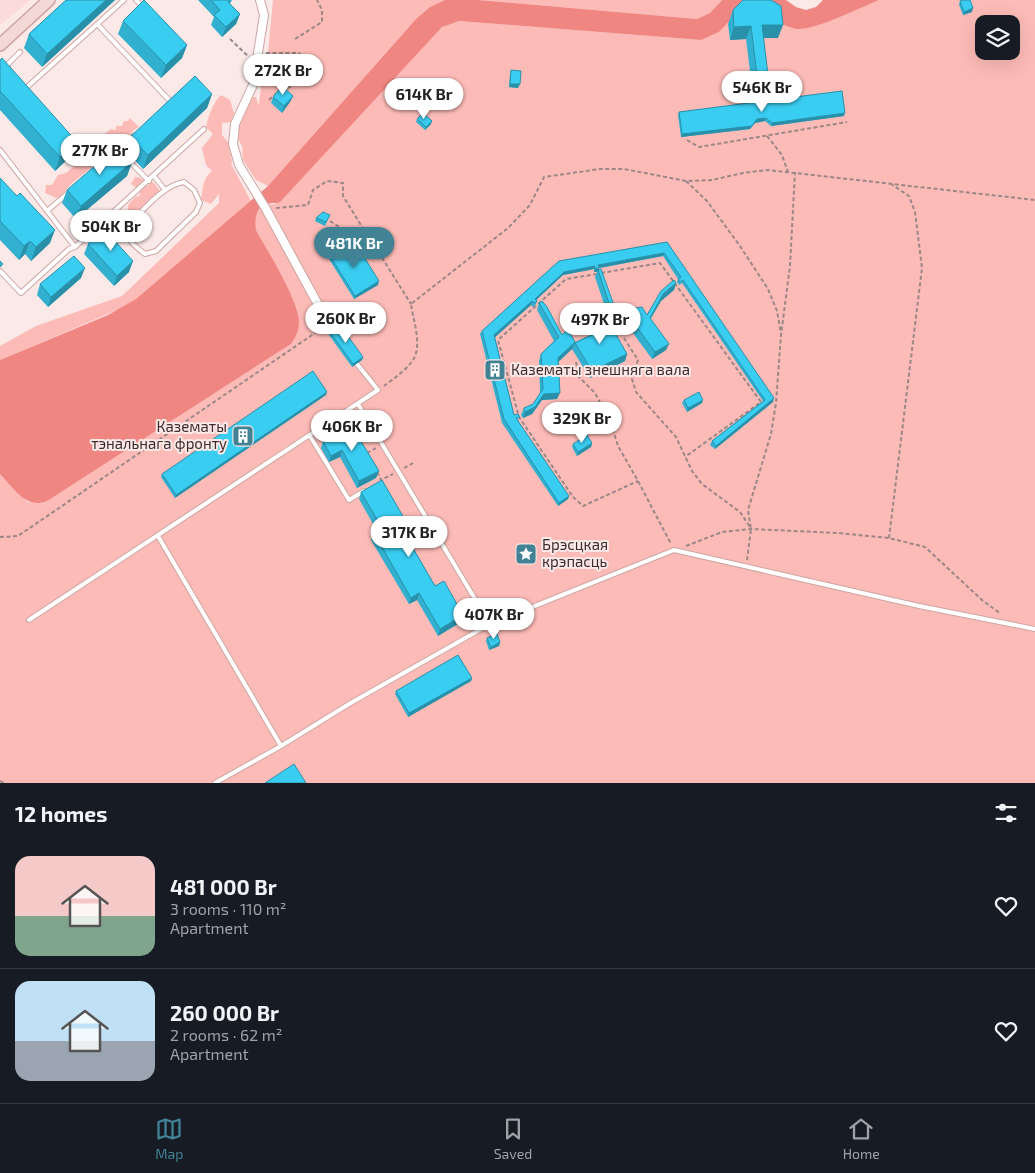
<!DOCTYPE html>
<html lang="en">
<head>
<meta charset="utf-8">
<style>
  body { margin:0; font-family:"Exo 2",sans-serif; background:#242831; color:#f1f3f6; height:100vh; display:flex; flex-direction:column; font-size:19px; white-space:nowrap }
  * { box-sizing:border-box; margin:0 }
  p { font-size:16px; color:#9ea1a6 }
  .icon { flex:none; width:28px; height:28px; fill:none; stroke:currentColor; stroke-width:2; stroke-linecap:round; stroke-linejoin:round }
  .map { position:relative; height:783px; overflow:hidden }
  .details { display:flex; flex-direction:column; background:#171b24; flex:1 }
  .details>* { flex:none }
  .tools { position:absolute; left:975px; top:15px; display:grid; gap:10px }
  .tools a { display:grid; place-items:center; width:45px; height:45px; border-radius:10px; background:#171b24; box-shadow:0 5px 20px #0002; font-size:25px }
  .price { position:absolute; translate:-50% -42px; padding:0 11px; border-radius:18px; background:#fff; color:#222; font-size:16px; line-height:32px; filter:drop-shadow(0 1px 2px #0008) }
  .price::after { content:''; position:absolute; left:50%; top:30px; width:15px; height:11px; margin-left:-8px; background:inherit; clip-path:polygon(0 0,100% 0,50% 100%) }
  .price.current { background:#418295; color:#fff }
  ul { padding:0; list-style:none }
  li { display:flex; align-items:center; gap:15px; height:125px; padding:0 15px }
  li+li { border-top:1px solid #363941 }
  li span { display:grid; place-items:center; flex:none; width:140px; height:100px; border-radius:15px; color:#555 }
  li>.icon { margin-inline-start:auto }
  span .icon { width:60px; height:60px; fill:#fffc; stroke-width:1 }
  li b { font-size:21px }
  h2 { display:flex; justify-content:space-between; align-items:center; height:60px; padding:0 15px; font-size:21px }
  .tab-bar { display:flex; justify-content:space-around; align-items:center; height:70px; border-top:1px solid #363941; background:#171b24; font-size:14px; color:#9ea1a6 }
  .tab-bar a { display:grid; justify-items:center; gap:2px }
  .tab-bar .current { color:#418295 }
  .map>svg:first-child { display:block }
  .built { fill:#fcdcda }
  .green { fill:#fdbbb7; fill-rule:evenodd }
  .water { fill:#ef8682 }
  .lines { fill:none; stroke-linecap:round; stroke-linejoin:round }
  .lane-casing { stroke:#cda5a2; stroke-width:6 }
  .street-casing { stroke:#cda5a2; stroke-width:10 }
  .secondary-casing { stroke:#cda5a2; stroke-width:14 }
  .path { stroke:#998887; stroke-width:2; stroke-dasharray:4 2.5; stroke-linecap:butt }
  .lane { stroke:#fff; stroke-width:4 }
  .street { stroke:#fff; stroke-width:8 }
  .secondary { stroke:#f4d8d7; stroke-width:11 }
  .wall { fill:#32b0d0 }
  .shaded-wall { fill:#2990a9 }
  .building { fill:#3acdf2; stroke:#2990a9 }
  .labels { text-anchor:middle; stroke-width:4; stroke-linejoin:round; paint-order:stroke }
  .poi-label { font-size:15px; fill:#3d2c2b; stroke:#fbe9e8; text-anchor:start }
</style>
</head>
<body>
<div class="map">
<svg width="1035" height="783" viewBox="0 0 1035 783">
  <rect width="100%" height="100%" fill="#fbe9e8"/>
  <path class="built" d="M0,0H31L0,25Z"/>
  <path class="green" d="M273,0H445L430,7L416,19L268,186L256,180L243,160L242,146L238,139L239,124L252,97H256L258,104L259,103L261,88L260,85H262L263,81L259,79L261,69L268,53Z
    M478,0H722L710,13L697,19Z
    M879,0H1035V783H0V474L28,502L42,503L46,501L291,344L294,301L256,230C253,219 256,211 265,205L275,204L437,31L447,24L459,21L701,40L719,32L743,7L794,28L814,26ZM984,24H1011V51H984Z
    M221,95L230,100L234,113L231,122L222,123V135L229,143L232,163L231,164L251,201L136,299L122,308L0,360V346L36,326L122,296L219,203V194L211,204L201,200C203,189 202,179 212,171L206,165L202,148L213,134L206,127C209,115 212,104 221,95Z
    M130,118L139,127C130,131 126,142 116,146L115,150L102,160H97L90,169L72,183L60,197L56,198L45,193L46,185H52L58,175L66,173L81,160C81,151 86,148 95,146L97,140H102L103,135L111,129L116,130V126H122L124,121H128Z
    M135,177C142,177 144,180 146,186L149,185L151,182L154,183L160,191L159,197L153,196L147,201L148,205L144,211L134,215L128,210V205L136,196L139,197L140,190L131,184Z"/>
  <path class="water" d="M445,0H478L697,19L710,13L722,0H786L796,7L806,10L816,7L823,0H879C861,7 814,31 796,29C783,26 757,13 743,7L719,32L701,40L459,21L442,27L280,202C275,204 272,202 267,204C256,207 254,220 256,230C268,252 298,299 299,322C299,330 296,337 291,344L47,501C26,510 13,487 0,474V360L108,315L136,299L268,186L416,19L430,7Z"/>
  <g class="lines">
    <g class="lane-casing">
      <path id="lane" d="M136,0L143,7
        M98,25L171,102
        M8,67L7,65L20,52
        M26,88L124,0
        M73,140L98,168
        M0,150L75,247L204,129
        M116,151L133,136
        M129,161L149,181
        M154,176L165,190
        M184,182L194,190L200,203L196,212L156,251L145,254C135,246 125,240 127,226C143,211 163,185 184,182Z
        M47,211L68,193
        M0,271L21,293L69,249L75,247
        M358,404L490,624
        M310,436L349,500L364,491
        M158,536L281,746
        M29,620L378,390L357,364
        M215,783L281,746L349,704L490,624L674,550L919,606L1035,629"/>
    </g>
    <g class="street-casing">
      <path id="street" d="M260,0L264,15L253,85L235,124L233,144L239,165L266,209L333,332"/>
    </g>
    <g class="secondary-casing">
      <path id="secondary" d="M0,45L49,0"/>
    </g>
    <path class="path" d="M230,39L249,57
      M295,39L322,22V10L317,0
      M266,53H299L306,60L309,66C306,80 296,84 285,89
      M269,100L278,92
      M767,136L782,155L788,172
      M687,140L699,147L847,122
      M686,181L707,201L740,246L768,289L777,311L781,333
      M276,208L308,205L313,190L327,181L343,183V196L372,243
      M330,221L344,230L374,245L411,304
      M601,273L660,263L761,402L685,457
      M597,274L566,279L498,340L519,417L573,497L583,506L638,481
      M624,338L638,360L632,379L636,392L676,437L692,471L702,484L740,512L750,527
      M576,362L579,377L595,393L611,423L618,446L638,481L671,544
      M384,386C393,379 411,367 415,356C421,341 413,319 411,304L508,228L530,205L544,177L600,169H624L686,181L712,180L743,173L768,170L1035,200
      M346,418L351,427
      M367,453L376,448
      M404,468L413,463
      M377,472L381,480L393,474
      M0,537L18,536L315,333L319,324
      M889,538L922,268L915,212L909,196L891,184
      M686,546L722,532L751,529L838,533L889,538L925,547L982,600L1001,614
      M747,560L751,529L748,510L771,434L776,403L781,335L790,266L795,172
      M0,781L4,783"/>
    <use href="#lane" class="lane"/>
    <use href="#street" class="street"/>
    <use href="#secondary" class="secondary"/>
  </g>
  <path class="wall" d="M66,0H115L42,67L24,48L29,34Z
    M198,0H232L230,4L240,14L236,24L222,37L211,25L214,17Z
    M960,1L972,12L963,15L959,5Z
    M733,10L778,38H764L766,101L844,116L771,126L765,121L755,123L750,129L681,137L678,115L679,112L754,103L746,39L730,40L728,24Z
    M123,21L187,45L182,58L161,78L118,34Z
    M0,60L72,155L55,171L0,110Z
    M511,70L518,88L509,87L510,74Z
    M212,94L207,108L143,169L125,150L130,137Z
    M293,96L290,102L282,113L271,103L273,97Z
    M417,119L431,124L425,130L416,122Z
    M132,162L127,176L76,219L62,203L67,190Z
    M0,178L50,243L31,261L25,254L19,260L0,240Z
    M330,215L325,226L315,221L316,218Z
    M667,242L773,402L715,449L710,445L712,441L763,401L682,283L679,285L677,282L678,279L663,256L599,268V270L616,311L647,315L676,283L674,290L661,301L650,319L666,350L652,359L630,329L614,332L627,354L625,361L590,378L572,349L558,362L557,399L542,400L532,414L523,418L521,415L524,408L533,404L540,393L539,361L541,354L554,341L537,310L539,303L562,335L575,342L606,328L605,319L607,313L595,277L597,272H594V269L563,275L536,300L537,301L536,304L533,307L531,305L495,337L514,415L519,420L517,421L569,496L568,499L558,506L502,423L480,334L482,331L559,261Z
    M88,244L129,272L114,286L84,254Z
    M330,256L378,285L354,299L329,259Z
    M81,278L48,307L37,295L40,284Z
    M330,332L363,357L362,360L352,367L329,335Z
    M326,395L175,498L161,477L162,474Z
    M684,400L702,403L687,412L682,403Z
    M351,425L379,471L376,478L357,488L340,457L329,462L321,448L323,441Z
    M592,443L591,447L577,456L572,447L573,444Z
    M361,492L401,525H400L435,586L463,615L461,622L438,636L417,600L409,604L371,540L374,533L377,531L359,499Z
    M487,638L500,642L499,646L489,650L486,641Z
    M472,678L471,681L408,717L395,694L396,691Z"/>
  <path class="shaded-wall" d="M106,0H115L42,67L47,54Z
    M973,8L972,12L963,15L964,12Z
    M240,14L236,24L222,37L226,27Z
    M762,25H783L778,38H758Z
    M751,26L746,39L730,40L734,27Z
    M187,45L182,58L161,78L166,65Z
    M510,84H520L518,88L509,87Z
    M770,92L765,105L754,106L759,93Z
    M212,94L207,108L143,169L148,155Z
    M293,96L290,102L282,113L284,106Z
    M845,113L844,116L771,126L772,123Z
    M766,118L765,121L755,123L750,129L681,137L682,134L757,119Z
    M432,121L431,124L425,130L426,127Z
    M77,142L72,155L55,171L60,157Z
    M132,162L127,176L76,219L81,206Z
    M55,230L50,243L31,261L36,247Z
    M30,241L25,254L19,260L24,246Z
    M664,253L663,256L599,268L598,271V270L597,272H594L595,269L598,265Z
    M133,261L129,272L114,286L117,276Z
    M595,266L594,269L563,275L534,302L535,299L564,272Z
    M85,268L81,278L48,307L51,297Z
    M379,281L378,285L354,299L355,296Z
    M676,283L674,290L661,301L647,325L650,318L663,294Z
    M532,301L531,305L493,339L494,335Z
    M633,322L630,329L609,333L611,326Z
    M575,343L572,349L556,364L558,358Z
    M669,344L666,350L652,359L655,352Z
    M627,354L625,361L590,378L592,371Z
    M363,357L362,360L352,367L353,364Z
    M327,392L326,395L175,498L176,495Z
    M560,393L557,399L542,400L532,414L523,418L525,412L544,394Z
    M774,398L773,402L715,449L716,446Z
    M703,400L702,403L687,412L688,408Z
    M592,443L591,447L577,456L578,452Z
    M342,450L340,457L329,462L331,456Z
    M379,471L376,478L357,488L359,481Z
    M569,496L568,499L558,506L559,503Z
    M404,518L401,525L395,528L397,521Z
    M419,593L417,600L409,604L411,598Z
    M463,615L461,622L438,636L440,629Z
    M500,642L499,646L489,650L491,647Z
    M472,678L471,681L408,717L409,713Z"/>
  <path class="building" d="M66,0H106L47,54L29,34Z
    M144,0L187,45L166,65L123,21Z
    M211,0H230L228,2L240,14L226,27L214,15L220,10Z
    M743,0H771L781,6L783,25H762L770,92L759,93L751,26L734,27L733,10Z
    M964,0H970L973,8L964,12L960,1Z
    M2,58L77,142L60,157L0,91V60Z
    M511,70L521,71L520,84H510Z
    M195,76L212,94L148,155L130,137Z
    M282,86L293,96L284,106L273,97Z
    M842,91L845,113L772,123L766,118L757,119L752,126L682,134L679,112Z
    M423,113L432,121L426,127L417,119Z
    M118,146L132,162L81,206L67,190Z
    M0,178L17,196L20,193L55,230L36,247L30,241L24,246L0,221Z
    M323,212L330,215L326,222L316,218Z
    M104,229L133,261L117,276L88,244Z
    M354,241L379,281L355,296L330,256Z
    M667,242L774,398L716,446L712,441L765,400L683,280L680,282L678,279L681,277L664,253L598,265L599,268L595,269V266L564,272L535,299L537,301L535,303L532,301L494,335L514,415L518,414L520,417L516,418L569,496L559,503L504,419L482,331L559,261Z
    M74,256L85,268L51,297L40,284Z
    M0,261L3,264L0,267Z
    M601,269L616,311L642,307L647,315L661,291L674,280L676,283L663,294L650,318L669,344L655,352L633,322L611,326L627,354L592,371L575,343L610,326L607,313L612,312L598,270Z
    M542,301L547,307L562,335L568,329L575,342L558,358L560,393L544,394L535,407L525,412L524,408L533,404L543,389L541,354L559,337L539,303Z
    M340,325L363,357L353,364L330,332Z
    M313,371L327,392L176,495L162,474Z
    M699,392L703,400L688,408L684,400Z
    M351,425L379,471L359,481L342,450L331,456L323,441Z
    M587,435L592,443L578,452L573,444Z
    M382,480L404,518L397,521L435,586L444,581L463,615L440,629L419,593L411,598L374,533L382,528L361,492Z
    M497,634L500,642L491,647L487,638Z
    M458,655L472,678L409,713L396,691Z
    M294,764L306,783H265Z"/>
  <defs>
    <g id="building-square" transform="scale(1.125)"><rect x="-9" y="-9" width="18" height="18" rx="4" fill="#418295" stroke="#fbe9e8"/><path d="M-4-6H4V6H1V3H-1V6H-4ZM-2.5-4.3h1.7v1.8h-1.7ZM.8-4.3h1.7v1.8H.8ZM-2.5-1h1.7V.8h-1.7ZM.8-1h1.7V.8H.8Z" fill="#fff"/></g>
    <g id="sight-square" transform="scale(1.125)"><rect x="-9" y="-9" width="18" height="18" rx="4" fill="#418295" stroke="#fbe9e8"/><path d="M0-6L1.8-2.2L6-1.7L2.9 1.2L3.7 5.4L0 3.3L-3.7 5.4L-2.9 1.2L-6-1.7L-1.8-2.2Z" fill="#fff"/></g>
  </defs>
  <g fill-rule="evenodd">
    <use href="#building-square" x="495" y="370"/>
    <use href="#building-square" x="243" y="436"/>
    <use href="#sight-square" x="526" y="554"/>
  </g>
  <g class="labels">
    <g class="poi-label">
      <text x="511" y="375">Казематы знешняга вала</text>
      <text x="227" y="432" text-anchor="end">Казематы<tspan x="227" dy="17">тэнальнага фронту</tspan></text>
      <text x="542" y="550">Брэсцкая<tspan x="542" dy="17">крэпасць</tspan></text>
    </g>
  </g>
</svg>
<div class="tools">
<a><svg class="icon" aria-label="layers" viewBox="0 0 24 24"><path d="M12 4l9 5-9 5-9-5zM3 14l9 5 9-5"/></svg></a>
</div>
<b class="price" style="left:283px;top:96px">272K Br</b>
<b class="price" style="left:762px;top:113px">546K Br</b>
<b class="price" style="left:424px;top:120px">614K Br</b>
<b class="price" style="left:100px;top:176px">277K Br</b>
<b class="price" style="left:111px;top:252px">504K Br</b>
<b class="price current" style="left:354px;top:269px">481K Br</b>
<b class="price" style="left:346px;top:344px">260K Br</b>
<b class="price" style="left:600px;top:345px">497K Br</b>
<b class="price" style="left:582px;top:444px">329K Br</b>
<b class="price" style="left:352px;top:452px">406K Br</b>
<b class="price" style="left:409px;top:558px">317K Br</b>
<b class="price" style="left:494px;top:640px">407K Br</b>
</div>
<section class="details">
<h2>12 homes<svg class="icon" aria-label="filters" viewBox="0 0 24 24"><path d="M4 7h16M4 17h16"/><circle cx="9" cy="7" r="2"/><circle cx="15" cy="17" r="2"/></svg></h2>
<ul>
<li><span style="background:linear-gradient(#f6c9c9 60%,#7fa58c 0)"><svg class="icon" aria-label="home" viewBox="0 0 24 24"><path d="M3 11l9-7 9 7M6 9v11h12V9"/></svg></span><div><b>481 000 Br</b><p>3 rooms · 110 m²</p><p>Apartment</p></div><svg class="icon" aria-label="heart" viewBox="0 0 24 24"><path d="M12 20l-8-8c-3-5 5-10 8-4 3-6 11-1 8 4z"/></svg></li>
<li><span style="background:linear-gradient(#bfe0f5 60%,#9aa5b1 0)"><svg class="icon" aria-label="home" viewBox="0 0 24 24"><path d="M3 11l9-7 9 7M6 9v11h12V9"/></svg></span><div><b>260 000 Br</b><p>2 rooms · 62 m²</p><p>Apartment</p></div><svg class="icon" aria-label="heart" viewBox="0 0 24 24"><path d="M12 20l-8-8c-3-5 5-10 8-4 3-6 11-1 8 4z"/></svg></li>
</ul>
</section>
<nav class="tab-bar">
<a class="current"><svg class="icon" aria-label="map" viewBox="0 0 24 24"><path d="M3 6l6-2 6 2 6-2v14l-6 2-6-2-6 2zM9 4v14M15 6v14"/></svg>Map</a>
<a><svg class="icon" aria-label="saved" viewBox="0 0 24 24"><path d="M7 4h10v16l-5-4-5 4z"/></svg>Saved</a>
<a><svg class="icon" aria-label="home" viewBox="0 0 24 24"><path d="M3 11l9-7 9 7M6 9v11h12V9"/></svg>Home</a>
</nav>
</body>
</html>
